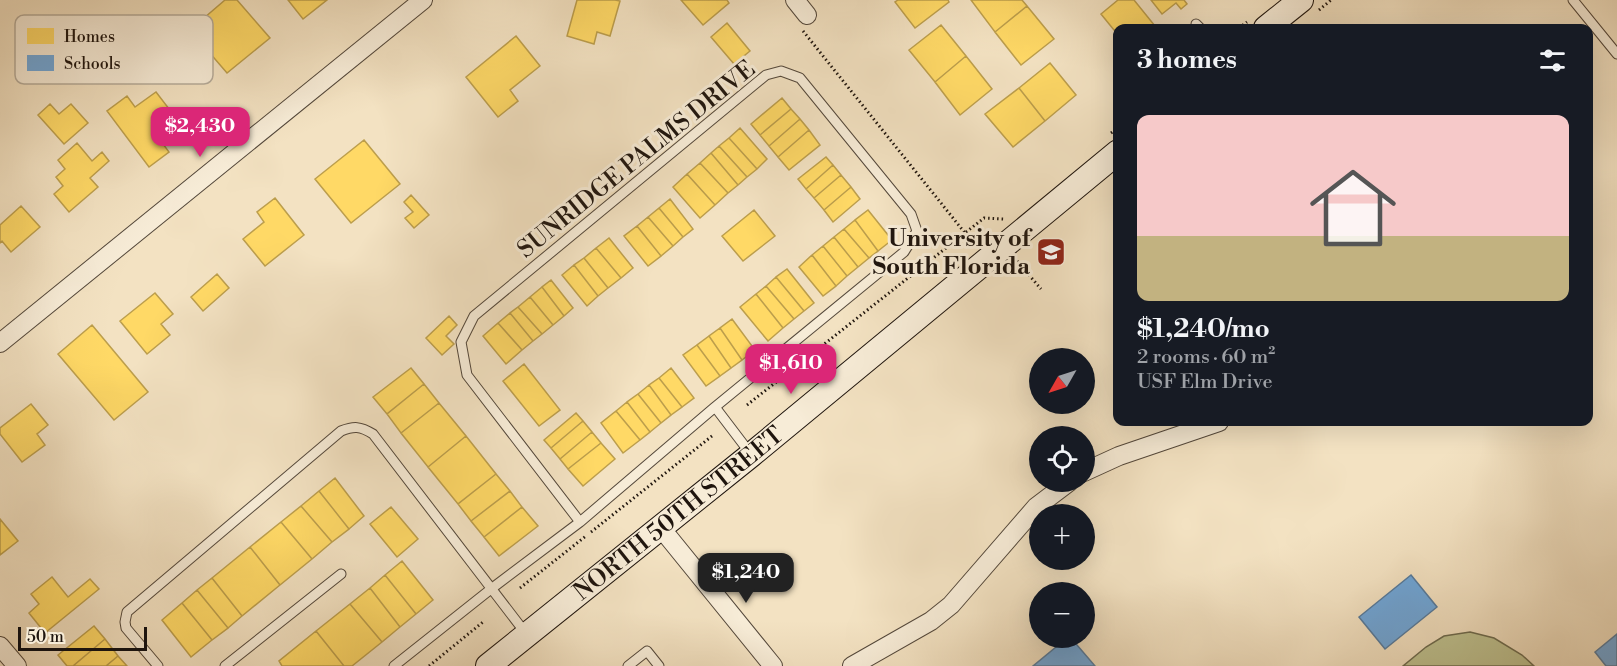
<!DOCTYPE html>
<html lang="en">
<head>
<meta charset="utf-8">
<style>
  body { margin:0; font-family:"Libre Bodoni",serif; background:#242831; color:#f1f3f6; height:100vh; display:flex; flex-direction:column; font-size:22px; white-space:nowrap }
  * { box-sizing:border-box; margin:0 }
  p { font-size:20px; color:#9ea1a6 }
  .icon { flex:none; width:33px; height:33px; fill:none; stroke:currentColor; stroke-width:2; stroke-linecap:round; stroke-linejoin:round }
  .map { position:relative; flex:1; overflow:hidden }
  .sheet { position:absolute; left:1113px; top:24px; width:480px; height:402px; display:flex; flex-direction:column; background:#171b24; border-radius:12px; box-shadow:0 6px 24px #0002 }
  .sheet>* { flex:none }
  .needle { width:39px; rotate:231deg }
  .fabs { position:absolute; left:1029px; top:348px; display:grid; gap:12px }
  .fabs a { display:grid; place-items:center; width:66px; height:66px; border-radius:50%; background:#171b24; box-shadow:0 6px 24px #0002; font-size:30px }
  .scale { position:absolute; left:18px; bottom:15px; width:129px; box-sizing:border-box; padding-left:6px; border:3px solid #1f150e; border-top:0; font-size:16px; line-height:21px; white-space:nowrap; color:#1f150e; -webkit-text-stroke:4px #f7ecd7; paint-order:stroke }
  .price { position:absolute; translate:-50% -51px; padding:0 14px; border-radius:12px; background:#db2777; color:#fff; font-size:20px; line-height:39px; filter:drop-shadow(0 2px 3px #0008) }
  .price::after { content:''; position:absolute; left:50%; top:36px; width:18px; height:14px; margin-left:-9px; background:inherit; clip-path:polygon(0 0,100% 0,50% 100%) }
  .price.active { background:#222; color:#fff }
  ul { padding:0; list-style:none }
  li { display:grid; align-content:center; gap:12px; height:318px; padding:0 24px }
  li+li { border-top:2px solid #363941 }
  li span { display:grid; place-items:center; height:186px; border-radius:12px; color:#555 }
  li>.icon { margin-inline-start:auto }
  span .icon { width:108px; height:108px; fill:#fffc; stroke-width:1 }
  li b { font-size:26px }
  h2 { display:flex; justify-content:space-between; align-items:center; height:72px; padding:0 24px; font-size:26px }
  .map>svg:first-child { display:block }
  .green { fill:#bec291; stroke:#6e6c50; stroke-width:1.5 }
  .homes { fill:#ffd966; stroke:#bc9e4c; stroke-width:1.5 }
  .schools { fill:#6fa8dc; stroke:#577c9e; stroke-width:1.5 }
  .lines { fill:none; stroke-linecap:round; stroke-linejoin:round }
  .lane-casing { stroke:#54483b; stroke-width:11 }
  .street-casing { stroke:#54483b; stroke-width:20 }
  .secondary-casing { stroke:#1f150e; stroke-width:26 }
  .path { stroke:#1f150e; stroke-width:3; stroke-dasharray:1.5 3; stroke-linecap:butt }
  .lane { stroke:#f7ecd7; stroke-width:9 }
  .street { stroke:#f7ecd7; stroke-width:18 }
  .secondary { stroke:#f7ecd7; stroke-width:24 }
  .labels { text-anchor:middle; stroke-width:6; stroke-linejoin:round; paint-order:stroke }
  .street-label { font-size:24px; fill:#1f150e; stroke:#f7ecd7 }
  .poi-label { font-size:24px; font-weight:bold; fill:#1f150e; stroke:#f7ecd7; text-anchor:end }
  .key { fill:#f7ecd7; stroke:#b6ac9b; stroke-width:1.5 }
  .key-label { font-size:16px; fill:#1f150e }
</style>
</head>
<body>
<div class="map">
<svg width="1617" height="666" viewBox="0 0 1617 666">
  <rect width="100%" height="100%" fill="#f3e2c2"/>
  <filter id="stains"><feTurbulence type="fractalNoise" baseFrequency=".00333" numOctaves="4"/><feColorMatrix values="0 0 0 0 .2 0 0 0 0 .09 0 0 0 0 .02 0 0 0 .5 -.17"/></filter>
  <radialGradient id="worn" r=".72"><stop offset=".6" stop-color="#630" stop-opacity="0"/><stop offset="1" stop-color="#630" stop-opacity=".3"/></radialGradient>
  <path class="green" d="M1470,632L1494,638L1522,655L1534,666H1403L1426,647L1444,636Z"/>
  <path class="homes" d="M225,0H237L270,38L227,73L190,30Z
    M288,0H327L303,19Z
    M577,0H615L620,1L610,36L597,32L594,44L567,36Z
    M681,0H727L729,3L703,25Z
    M898,0H948L949,2L915,28L895,2Z
    M971,0H1022L1027,6L995,32Z
    M1118,0H1134L1155,26L1151,28H1118V35L1101,14Z
    M1151,0H1184L1187,4L1181,9L1176,3L1162,14Z
    M1027,6L1054,39L1021,65L995,32Z
    M727,23L750,51L734,64L711,37Z
    M941,25L966,56L935,82L909,50Z
    M516,36L540,66L510,90L518,101L498,117L466,77Z
    M966,56L992,89L960,115L935,82Z
    M1050,63L1076,95L1045,121L1019,88Z
    M1019,88L1045,121L1013,147L985,114Z
    M156,92L173,114L152,129L169,152L149,167L107,111L127,96L135,107Z
    M782,98L791,109L760,135L751,124Z
    M50,104L59,114L71,104L88,123L64,144L38,115Z
    M791,109L800,119L769,146L760,135Z
    M800,119L809,130L778,157L769,146Z
    M740,128L767,159L757,169L729,138Z
    M809,130L820,145L789,170L778,157Z
    M729,138L757,169L747,177L719,146Z
    M364,140L400,184L351,223L315,179Z
    M77,143L92,161L102,152L109,161L90,178L98,187L69,212L54,194L63,186L56,177L65,169L58,160Z
    M719,146L747,177L738,185L711,153Z
    M711,153L738,185L728,193L700,163Z
    M826,157L833,165L806,189L798,179Z
    M700,163L728,193L715,205L687,174Z
    M833,165L841,175L814,198L806,189Z
    M687,174L715,205L700,218L673,187Z
    M841,175L851,187L824,210L814,198Z
    M851,187L860,199L833,222L824,210Z
    M411,195L429,215L414,228L405,218L413,212L404,202Z
    M275,198L304,235L265,266L243,239L264,222L257,212Z
    M670,199L693,229L683,237L659,208Z
    M21,206L40,227L11,252L2,241L0,243V225Z
    M659,208L683,237L673,246L648,217Z
    M754,210L775,236L743,261L722,236Z
    M868,210L892,240L878,251L855,220Z
    M648,217L673,246L661,256L637,226Z
    M855,220L878,251L869,258L844,229Z
    M637,226L661,256L648,266L624,236Z
    M844,229L869,258L858,267L834,237Z
    M834,237L858,267L847,276L823,246Z
    M609,238L633,268L621,278L596,248Z
    M823,246L847,276L836,286L812,255Z
    M596,248L621,278L608,288L584,258Z
    M812,255L836,286L823,296L799,267Z
    M584,258L608,288L598,296L574,265Z
    M574,265L598,296L587,306L562,275Z
    M787,269L814,303L804,311L776,277Z
    M217,274L229,288L203,311L191,297Z
    M776,277L804,311L794,319L766,286Z
    M551,280L573,308L564,316L542,287Z
    M766,286L794,319L783,328L756,294Z
    M542,287L564,316L553,325L530,297Z
    M155,293L173,314L161,324L170,335L147,354L120,321Z
    M756,294L783,328L768,341L740,307Z
    M530,297L553,325L542,334L518,307Z
    M518,307L542,334L533,341L510,313Z
    M510,313L533,341L522,350L498,323Z
    M449,316L457,325L446,336L454,344L442,355L426,338Z
    M732,319L755,350L742,360L720,328Z
    M498,323L522,350L506,364L483,336Z
    M92,325L148,392L114,420L58,354Z
    M720,328L742,360L731,368L709,336Z
    M709,336L731,368L720,376L697,345Z
    M697,345L720,376L706,386L683,355Z
    M524,364L560,410L539,426L503,381Z
    M411,368L424,384L387,414L373,397Z
    M671,368L694,398L682,407L659,378Z
    M659,378L682,407L671,415L649,385Z
    M424,384L439,403L401,433L387,414Z
    M649,385L671,415L661,423L638,394Z
    M638,394L661,423L650,432L627,402Z
    M627,402L650,432L640,440L616,411Z
    M439,403L466,436L428,467L401,433Z
    M31,404L48,425L37,434L45,445L22,462L0,434V428Z
    M616,411L640,440L623,453L601,423Z
    M576,413L583,421L551,448L544,440Z
    M583,421L592,432L560,459L551,448Z
    M592,432L601,443L568,469L560,459Z
    M466,436L496,474L458,504L428,467Z
    M601,443L615,459L583,486L568,469Z
    M496,474L510,491L471,521L458,504Z
    M335,478L364,516L349,529L319,491Z
    M319,491L349,529L332,542L301,506Z
    M510,491L522,507L484,537L471,521Z
    M301,506L332,542L312,559L281,522Z
    M391,507L418,539L397,557L370,524Z
    M522,507L538,526L499,556L484,537Z
    M0,519L18,541L0,555Z
    M281,522L312,559L280,585L250,547Z
    M250,547L280,585L242,616L212,578Z
    M402,561L433,600L416,614L385,575Z
    M385,575L416,614L400,627L370,588Z
    M52,577L68,597L90,579L99,589L45,633L29,613L39,604L31,594Z
    M212,578L242,616L228,628L197,590Z
    M370,588L400,627L382,642L350,604Z
    M197,590L228,628L212,640L182,603Z
    M182,603L212,640L191,657L162,620Z
    M350,604L382,642L352,666H344L316,631Z
    M94,626L105,639L73,666H67L58,655Z
    M316,631L344,666H282L279,661Z
    M105,639L118,656L106,666H73Z
    M118,656L127,666H106Z"/>
  <path class="schools" d="M1411,575L1437,607L1385,649L1359,617Z
    M1617,634V666H1606L1595,652Z
    M1067,638H1071L1095,666H1033Z"/>
  <g class="lines">
    <g class="lane-casing">
      <path id="lane" d="M1573,0L1617,54
        M1196,24L1200,28
        M715,407L580,522L467,375L461,342L474,316L766,75L781,71L800,78L911,214L917,231L904,252L715,407L750,453
        M158,666L126,628L125,622L127,612L341,431C354,426 360,426 373,434L527,635
        M225,666L341,574
        M394,666L491,589L580,522
        M628,666L647,651L659,666"/>
    </g>
    <g class="street-casing">
      <path id="street" d="M795,0L807,15
        M0,343L423,0
        M1084,472L1119,456L1219,422
        M661,528L773,666
        M0,646L17,666
        M852,666L931,621L951,605L1036,507L1069,482"/>
    </g>
    <g class="secondary-casing">
      <g id="secondary">
        <path d="M1266,28L1301,0"/>
        <path id="s1" d="M488,666L751,455L1118,152"/>
      </g>
    </g>
    <path class="path" d="M1319,10L1331,0
      M1239,28L1247,22
      M803,31L965,233
      M1111,133L1118,128
      M1017,261L1041,289
      M747,405L984,218L1004,219
      M591,532L712,436
      M520,588L586,536
      M429,666L483,622"/>
    <use href="#lane" class="lane"/>
    <use href="#street" class="street"/>
    <use href="#secondary" class="secondary"/>
  </g>
  <defs>
    <g id="university-square" transform="scale(1.5)"><rect x="-9" y="-9" width="18" height="18" rx="4" fill="#8f2418" stroke="#f7ecd7"/><path d="M0-5L7-2L0 1L-7-2ZM-4 1L0 2.5L4 1V4Q0 6-4 4Z" fill="#fff"/></g>
  </defs>
  <g fill-rule="evenodd">
    <use href="#university-square" x="1051" y="252"/>
  </g>
  <g class="labels">
    <g class="street-label">
      <text transform="translate(636 159) rotate(-39)" y="8">SUNRIDGE PALMS DRIVE</text>
      <text dy="8" stroke="none"><textPath href="#s1" startOffset="244">NORTH 50TH STREET</textPath></text>
    </g>
    <g class="poi-label">
      <text x="1030" y="246">University of<tspan x="1030" dy="28">South Florida</tspan></text>
    </g>
  </g>
  <rect x="15" y="15" width="198" height="69" rx="9" class="key"/>
  <rect x="27" y="28" width="27" height="16" fill="#ffd966"/>
  <rect x="27" y="55" width="27" height="16" fill="#6fa8dc"/>
  <g class="key-label">
    <text x="64" y="42">Homes</text>
    <text x="64" y="69">Schools</text>
  </g>
  <rect width="100%" height="100%" filter="url(#stains)"/>
  <rect width="100%" height="100%" fill="url(#worn)"/>
</svg>
<div class="fabs">
<a><svg class="needle" viewBox="-14 -14 28 28"><path d="M0-13l5 13h-10z" fill="#e53935"/><path d="M0 13l5-13h-10z" fill="#9ea1a6"/></svg></a>
<a><svg class="icon" aria-label="locate" viewBox="0 0 24 24"><circle cx="12" cy="12" r="6"/><path d="M12 2v4M12 18v4M2 12h4M18 12h4"/></svg></a>
<a>+</a>
<a>−</a>
</div>
<div class="scale">50 m</div>
<b class="price" style="left:200px;top:158px">$2,430</b>
<b class="price" style="left:791px;top:395px">$1,610</b>
<b class="price active" style="left:746px;top:604px">$1,240</b>
<section class="sheet">
<h2>3 homes<svg class="icon" aria-label="filters" viewBox="0 0 24 24"><path d="M4 7h16M4 17h16"/><circle cx="9" cy="7" r="2"/><circle cx="15" cy="17" r="2"/></svg></h2>
<ul>
<li><span style="background:linear-gradient(#f6c9c9 65%,#c2b280 0)"><svg class="icon" aria-label="home" viewBox="0 0 24 24"><path d="M3 11l9-7 9 7M6 9v11h12V9"/></svg></span><div><b>$1,240/mo</b><p>2 rooms · 60 m²</p><p>USF Elm Drive</p></div></li>
</ul>
</section>
</div>
</body>
</html>
